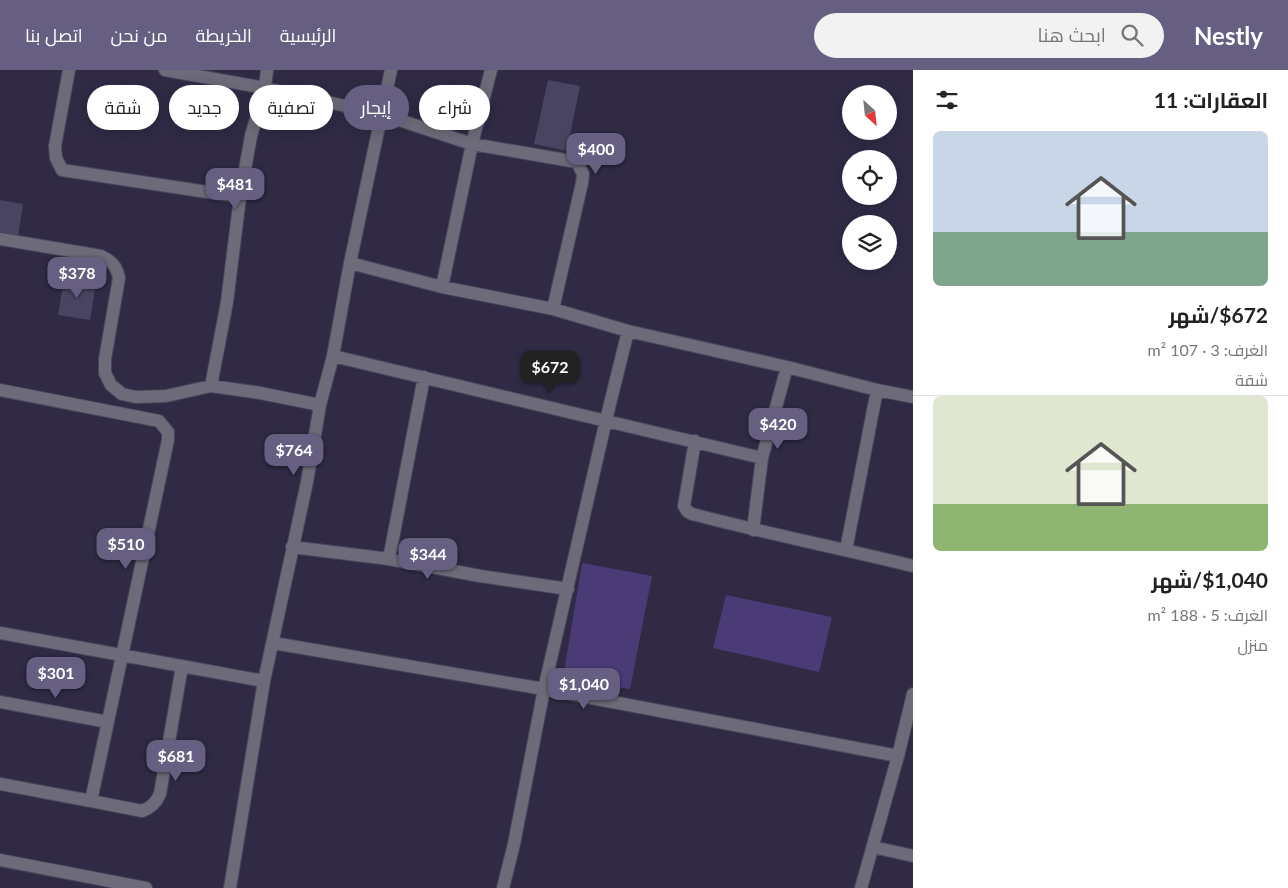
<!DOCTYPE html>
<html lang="ar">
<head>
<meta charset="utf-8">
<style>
  body { margin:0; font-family:Lato,Cairo,sans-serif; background:#f2f2f2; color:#222; direction:rtl; height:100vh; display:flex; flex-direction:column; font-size:19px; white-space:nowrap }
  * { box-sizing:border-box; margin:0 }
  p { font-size:16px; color:#767676 }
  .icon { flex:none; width:28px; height:28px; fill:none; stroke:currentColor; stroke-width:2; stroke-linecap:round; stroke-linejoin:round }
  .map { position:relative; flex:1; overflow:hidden; direction:ltr }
  .details { display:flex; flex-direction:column; background:#fff; width:375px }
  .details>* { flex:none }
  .banner { position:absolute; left:15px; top:15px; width:475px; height:45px; direction:rtl; display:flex; gap:10px }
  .needle { width:32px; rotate:153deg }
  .controls { position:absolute; left:842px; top:15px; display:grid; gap:10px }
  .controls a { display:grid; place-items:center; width:55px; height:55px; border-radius:50%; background:#fff; box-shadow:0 2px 12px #0003; font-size:25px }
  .price { position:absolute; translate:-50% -42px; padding:0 11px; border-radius:10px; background:#665f81; color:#fff; font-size:16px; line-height:32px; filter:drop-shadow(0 1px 2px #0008) }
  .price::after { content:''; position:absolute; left:50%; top:30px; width:15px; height:11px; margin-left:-8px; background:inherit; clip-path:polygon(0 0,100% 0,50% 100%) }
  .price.active { background:#222; color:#fff }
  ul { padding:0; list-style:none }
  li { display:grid; align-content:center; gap:10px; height:265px; padding:0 20px }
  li+li { border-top:1px solid #e0e0e0 }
  li span { display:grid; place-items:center; height:155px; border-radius:8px; color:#555 }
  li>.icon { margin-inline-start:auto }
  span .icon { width:90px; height:90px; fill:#fffc; stroke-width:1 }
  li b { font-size:21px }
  h2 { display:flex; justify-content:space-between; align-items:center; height:60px; padding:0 20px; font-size:21px }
  .tag { padding:0 18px; border-radius:22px; background:#fff; box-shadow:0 2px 12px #0003; font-size:18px; line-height:45px }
  .tag.active { background:#665f81; color:#fff }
  header { display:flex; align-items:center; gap:30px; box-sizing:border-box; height:70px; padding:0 25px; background:#665f81; color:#fff }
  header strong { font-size:24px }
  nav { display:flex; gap:28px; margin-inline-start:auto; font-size:18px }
  .search { width:350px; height:45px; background:#f2f2f2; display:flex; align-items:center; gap:12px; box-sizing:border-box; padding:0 18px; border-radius:28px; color:#767676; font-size:19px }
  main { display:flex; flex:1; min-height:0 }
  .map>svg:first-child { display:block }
  .green { fill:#4a3b77 }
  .building { fill:#494461 }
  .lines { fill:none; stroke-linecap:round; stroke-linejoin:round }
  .street-casing { stroke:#4b465f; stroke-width:14 }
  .street { stroke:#6d6b79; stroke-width:12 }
</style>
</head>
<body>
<header>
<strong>Nestly</strong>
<div class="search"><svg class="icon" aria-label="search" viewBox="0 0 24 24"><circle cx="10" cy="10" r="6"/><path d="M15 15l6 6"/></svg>ابحث هنا</div>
<nav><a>الرئيسية</a><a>الخريطة</a><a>من نحن</a><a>اتصل بنا</a></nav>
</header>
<main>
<section class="details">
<h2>العقارات: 11<svg class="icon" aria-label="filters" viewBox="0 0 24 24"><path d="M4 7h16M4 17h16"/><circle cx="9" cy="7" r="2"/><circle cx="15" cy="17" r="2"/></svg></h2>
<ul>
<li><span style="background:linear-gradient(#c9d6e8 65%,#7fa58c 0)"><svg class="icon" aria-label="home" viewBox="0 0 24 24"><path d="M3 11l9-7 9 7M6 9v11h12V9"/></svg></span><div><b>$672/شهر</b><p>الغرف: 3 · 107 m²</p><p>شقة</p></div></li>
<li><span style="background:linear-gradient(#dfe7d0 70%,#8fb573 0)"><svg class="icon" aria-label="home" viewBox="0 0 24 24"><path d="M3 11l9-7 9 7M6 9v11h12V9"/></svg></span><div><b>$1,040/شهر</b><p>الغرف: 5 · 188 m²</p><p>منزل</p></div></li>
</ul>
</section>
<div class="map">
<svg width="913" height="818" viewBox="0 0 913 818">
  <rect width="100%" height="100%" fill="#302a45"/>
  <path class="green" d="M582,493L652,506L630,619L563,608Z
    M726,525L832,547L819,602L713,578Z"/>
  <path class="building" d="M548,10L580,16L567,81L534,74Z
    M0,130L23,134L18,166L0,164Z
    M64,208L96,213L90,250L58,245Z"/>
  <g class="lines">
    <g class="street-casing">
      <path id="street" d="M69,0L55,76L56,88L62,100L240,127L251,66L265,18L267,0
        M165,0L265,18L381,44L472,74L577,92L583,104L582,113L553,239
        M240,127L227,232L211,316L260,323L320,335
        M0,169L101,186C112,191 117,197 119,208L105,289V303L111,315L122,324L136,327L166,326L211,316
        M350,193L442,217L553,239L628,261L787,297L877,320L913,327
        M442,217L472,74L491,0
        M333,286L762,388
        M0,320L159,351L168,362V370L91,731L0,714
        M695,371L684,436L687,441L692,444C765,463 839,478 913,496
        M753,460L762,388L787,297
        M292,477L389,489L480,506L568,519
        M846,480L877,320
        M389,489L424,307
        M0,563L264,611
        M273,573L544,619L898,686
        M0,632L108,652
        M91,731L142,741C151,738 156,733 160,724L182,596
        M873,777L913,786
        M0,790L146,818
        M230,818L264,611L307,412L320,335L333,286L350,193L391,0
        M503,818L514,774L544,619L606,350L628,261
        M861,818L898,686L913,624"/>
    </g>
    <use href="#street" class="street"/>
  </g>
</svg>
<div class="controls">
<a><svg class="needle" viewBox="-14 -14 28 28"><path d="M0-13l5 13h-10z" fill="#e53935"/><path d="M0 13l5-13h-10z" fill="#767676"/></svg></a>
<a><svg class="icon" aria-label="locate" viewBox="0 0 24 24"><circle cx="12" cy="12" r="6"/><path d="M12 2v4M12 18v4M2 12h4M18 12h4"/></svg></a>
<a><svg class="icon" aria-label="layers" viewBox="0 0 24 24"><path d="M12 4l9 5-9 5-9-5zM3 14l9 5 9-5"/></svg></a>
</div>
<b class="price" style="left:596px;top:105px">$400</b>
<b class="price" style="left:235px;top:140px">$481</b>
<b class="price" style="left:77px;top:229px">$378</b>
<b class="price active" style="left:550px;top:323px">$672</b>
<b class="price" style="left:778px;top:380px">$420</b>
<b class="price" style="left:294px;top:406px">$764</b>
<b class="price" style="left:126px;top:500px">$510</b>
<b class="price" style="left:428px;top:510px">$344</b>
<b class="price" style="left:56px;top:629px">$301</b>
<b class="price" style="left:584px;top:640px">$1,040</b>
<b class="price" style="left:176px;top:712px">$681</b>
<div class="banner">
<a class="tag">شراء</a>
<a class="tag active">إيجار</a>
<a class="tag">تصفية</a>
<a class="tag">جديد</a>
<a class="tag">شقة</a>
</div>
</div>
</main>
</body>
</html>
